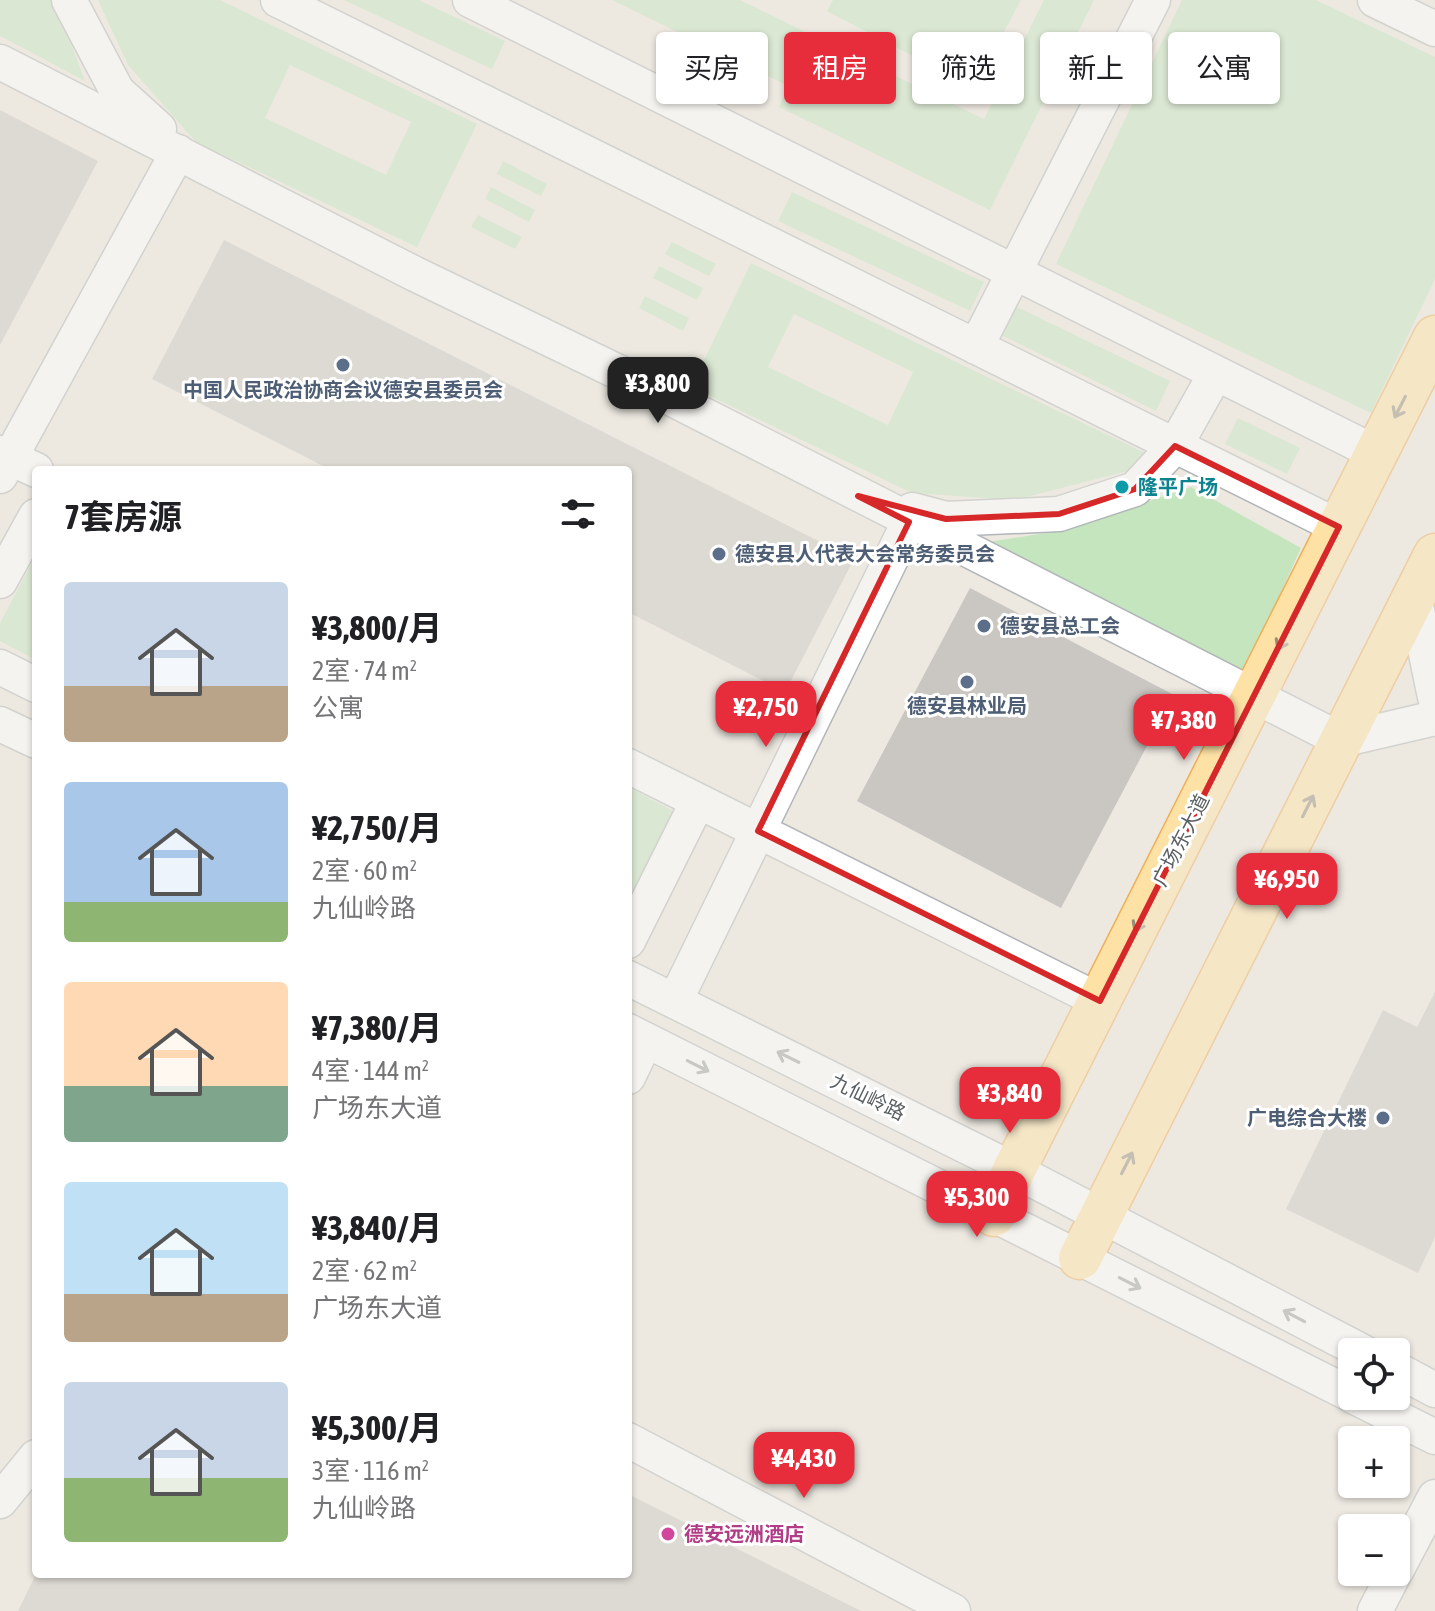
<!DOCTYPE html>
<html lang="zh">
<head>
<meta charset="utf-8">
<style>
  body { margin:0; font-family:"Asap Condensed","Noto Sans SC",sans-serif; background:#f2f2f2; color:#202124; height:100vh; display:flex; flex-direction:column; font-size:30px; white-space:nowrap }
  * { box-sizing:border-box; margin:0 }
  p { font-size:26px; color:#757577 }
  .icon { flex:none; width:44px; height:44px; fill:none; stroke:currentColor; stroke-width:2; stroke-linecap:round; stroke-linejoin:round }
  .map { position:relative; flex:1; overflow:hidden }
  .drawer { position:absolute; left:32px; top:466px; width:600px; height:1112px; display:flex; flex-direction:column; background:#fff; border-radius:8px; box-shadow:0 2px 6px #0004 }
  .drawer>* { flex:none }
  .top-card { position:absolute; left:656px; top:32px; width:658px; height:72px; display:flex; gap:16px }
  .tools { position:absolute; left:1338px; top:1338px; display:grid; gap:16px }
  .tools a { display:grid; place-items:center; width:72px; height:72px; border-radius:8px; background:#fff; box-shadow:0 2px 6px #0004; font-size:40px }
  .price { position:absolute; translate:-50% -68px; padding:0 18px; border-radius:16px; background:#e72d3b; color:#fff; font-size:26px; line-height:52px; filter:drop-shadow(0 2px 4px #0008) }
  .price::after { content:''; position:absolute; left:50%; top:48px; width:24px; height:18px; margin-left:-12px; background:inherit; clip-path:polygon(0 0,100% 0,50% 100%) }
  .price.on { background:#222; color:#fff }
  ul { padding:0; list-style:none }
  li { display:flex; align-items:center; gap:24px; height:200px; padding:0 32px }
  li span { display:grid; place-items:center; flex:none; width:224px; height:160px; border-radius:8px; color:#555 }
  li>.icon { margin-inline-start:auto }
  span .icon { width:96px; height:96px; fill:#fffc; stroke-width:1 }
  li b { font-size:34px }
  h2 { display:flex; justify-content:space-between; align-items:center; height:96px; padding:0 32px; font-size:34px }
  .chip { padding:0 28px; border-radius:8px; background:#fff; box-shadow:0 2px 6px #0004; font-size:28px; line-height:72px }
  .chip.on { background:#e72d3b; color:#fff }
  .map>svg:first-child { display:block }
  .green { fill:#c4e5be; fill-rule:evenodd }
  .building { fill:#cac6c1 }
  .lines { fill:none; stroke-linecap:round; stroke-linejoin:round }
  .minor-casing { stroke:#b2b6b9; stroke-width:37 }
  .major-casing { stroke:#f0ae58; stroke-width:45 }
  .minor { stroke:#fff; stroke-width:34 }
  .major { stroke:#fee2a5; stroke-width:42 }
  .oneway { stroke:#938d79 }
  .oneway2 { stroke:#9c9fa1 }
  .marked { fill:none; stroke:#d62828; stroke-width:6; stroke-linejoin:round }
  .service-dot { fill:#5c6f8a; stroke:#fff; stroke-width:3 }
  .culture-dot { fill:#0f9aa8; stroke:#fff; stroke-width:3 }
  .hotel-dot { fill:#d1479c; stroke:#fff; stroke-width:3 }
  .labels { text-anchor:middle; stroke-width:6; stroke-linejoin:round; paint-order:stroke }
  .service-label { font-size:20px; font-weight:bold; fill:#4e5e75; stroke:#fff }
  .culture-label { font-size:20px; font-weight:bold; fill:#0d838f; stroke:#fff; text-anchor:start }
  .street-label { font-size:20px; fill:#5a5f62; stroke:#fff }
  .hotel-label { font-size:20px; font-weight:bold; fill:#b23c85; stroke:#fff; text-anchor:start }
</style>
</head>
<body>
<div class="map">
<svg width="1435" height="1611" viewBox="0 0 1435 1611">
  <rect width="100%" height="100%" fill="#ede9e1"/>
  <path class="green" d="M0,0H55L85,81L0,36Z
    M98,0H220L477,124L417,247L196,142L128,65ZM290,65L411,122L386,175L265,118Z
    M344,0H419L505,41L492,69Z
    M612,0H740L984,119L1044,0H1094L990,210L779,107L788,86Z
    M833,0H1021L974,88L827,11Z
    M1182,0H1316L1435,57V279L1371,413L1056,264Z
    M503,161L547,184L541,196L497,174Z
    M491,187L535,210L529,222L485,199Z
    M792,192L984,282L970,311L778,221Z
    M478,215L522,237L515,249L471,227Z
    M672,242L716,264L709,276L665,254Z
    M751,263L1164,462L1014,500L912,493L691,387ZM794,314L913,372L888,425L768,367Z
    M659,266L703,288L697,300L653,278Z
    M645,296L689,318L683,331L639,308Z
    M1015,306L1170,381L1156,411L1001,335Z
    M1238,418L1300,448L1287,474L1225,444Z
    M1191,487L1301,548L1242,678L982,543L1058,531Z
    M36,555V660L0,641V623Z
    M628,787L677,813L628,906Z"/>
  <path class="building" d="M0,110L98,161L0,345Z
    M224,240L854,559L785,692L628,612V470H331L152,379Z
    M970,588L1174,695L1061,908L857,801Z
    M1435,992V1237L1418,1273L1286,1209L1383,1010L1417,1027Z
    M628,1494L861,1611H18L36,1574H628Z"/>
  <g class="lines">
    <g class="minor-casing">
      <path id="minor" d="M69,0L117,91L159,129
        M278,0L1339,527
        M470,0L1376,453
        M1375,0L1435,29
        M0,62L415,274L645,385L1341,740L1435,718
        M976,347L1153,0
        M0,453L36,470
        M0,476L178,152
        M912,510L946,519L1059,514L1135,489L1175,446L1216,373
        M0,581L36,516
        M1414,596L1435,697
        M0,667L36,685
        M0,724L36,741
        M628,766L1100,1001
        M628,941L698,801
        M628,978L1014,1170L1363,1352
        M675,1001L909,522
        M628,1031L1352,1395
        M628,1077L646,1040
        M1396,1369L1435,1390
        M1353,1396L1435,1437
        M628,1440L953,1611
        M0,1501L36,1457
        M1396,1571L1435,1497
        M1375,1611L1395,1572"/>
    </g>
    <g class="major-casing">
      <path id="major" d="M994,1215L1014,1170L1435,337
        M1080,1258L1435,555"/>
    </g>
    <use href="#minor" class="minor"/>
    <use href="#major" class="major"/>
  </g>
  <defs><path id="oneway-shaft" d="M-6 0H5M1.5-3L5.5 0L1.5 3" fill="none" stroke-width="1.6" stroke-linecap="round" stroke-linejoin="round" transform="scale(2)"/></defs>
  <g class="oneway">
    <use href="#oneway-shaft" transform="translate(1400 407) rotate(117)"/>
    <use href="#oneway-shaft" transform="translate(1283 639) rotate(117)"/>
    <use href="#oneway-shaft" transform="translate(1308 806) rotate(-63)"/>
    <use href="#oneway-shaft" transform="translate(1140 921) rotate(117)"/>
    <use href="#oneway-shaft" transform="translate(1127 1163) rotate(-63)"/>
  </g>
  <g class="oneway2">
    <use href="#oneway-shaft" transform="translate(788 1057) rotate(-154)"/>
    <use href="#oneway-shaft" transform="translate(698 1066) rotate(27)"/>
    <use href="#oneway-shaft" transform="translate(1130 1283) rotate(27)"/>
    <use href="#oneway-shaft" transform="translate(1294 1316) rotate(-152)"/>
  </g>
  <path d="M0 0H1435V1611H0ZM1175,446L1339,527L1100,1001L758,831L909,522L858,496L946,519L1059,514L1135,489Z" fill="#ede9e1" fill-opacity=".55" fill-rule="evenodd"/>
  <path class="marked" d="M1175,446L1339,527L1100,1001L758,831L909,522L858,496L946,519L1059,514L1135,489Z"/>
  <g class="service-dot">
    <circle cx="343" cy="365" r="8"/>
    <circle cx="719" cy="554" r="8"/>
    <circle cx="984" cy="626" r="8"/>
    <circle cx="967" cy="682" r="8"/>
    <circle cx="1383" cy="1118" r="8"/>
  </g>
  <circle class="culture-dot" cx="1122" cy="487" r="8"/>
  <circle class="hotel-dot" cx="668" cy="1534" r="8"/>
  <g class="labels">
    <g class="service-label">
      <text x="343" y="397">中国人民政治协商会议德安县委员会</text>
      <text x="735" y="561" text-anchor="start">德安县人代表大会常务委员会</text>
      <text x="1000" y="633" text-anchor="start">德安县总工会</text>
      <text x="967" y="713">德安县林业局</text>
      <text x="1367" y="1125" text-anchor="end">广电综合大楼</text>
    </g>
    <g class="culture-label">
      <text x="1138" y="494">隆平广场</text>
    </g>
    <g class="street-label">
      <text transform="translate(1181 840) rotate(-63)" y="7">广场东大道</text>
      <text transform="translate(868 1097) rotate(26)" y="7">九仙岭路</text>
    </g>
    <g class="hotel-label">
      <text x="684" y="1541">德安远洲酒店</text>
    </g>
  </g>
</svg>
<div class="tools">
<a><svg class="icon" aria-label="locate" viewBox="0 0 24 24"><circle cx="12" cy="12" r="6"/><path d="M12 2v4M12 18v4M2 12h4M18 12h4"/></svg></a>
<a>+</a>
<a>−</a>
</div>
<b class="price on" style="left:658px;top:425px">¥3,800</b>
<b class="price" style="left:766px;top:749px">¥2,750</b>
<b class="price" style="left:1184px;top:762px">¥7,380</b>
<b class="price" style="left:1287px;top:921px">¥6,950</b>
<b class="price" style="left:1010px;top:1135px">¥3,840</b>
<b class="price" style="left:977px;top:1239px">¥5,300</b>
<b class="price" style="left:804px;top:1500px">¥4,430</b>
<div class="top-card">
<a class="chip">买房</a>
<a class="chip on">租房</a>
<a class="chip">筛选</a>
<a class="chip">新上</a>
<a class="chip">公寓</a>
</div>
<section class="drawer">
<h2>7套房源<svg class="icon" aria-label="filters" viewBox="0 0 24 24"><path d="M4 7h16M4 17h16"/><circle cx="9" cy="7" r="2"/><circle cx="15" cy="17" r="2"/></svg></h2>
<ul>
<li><span style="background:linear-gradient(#c9d6e8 65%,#b9a48a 0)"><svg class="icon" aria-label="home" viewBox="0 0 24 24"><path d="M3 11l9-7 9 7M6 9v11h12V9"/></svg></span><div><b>¥3,800/月</b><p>2室 · 74 m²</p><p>公寓</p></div></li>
<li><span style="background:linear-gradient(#a9c7e8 75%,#8fb573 0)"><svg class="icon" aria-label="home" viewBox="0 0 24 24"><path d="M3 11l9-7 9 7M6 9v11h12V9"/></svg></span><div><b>¥2,750/月</b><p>2室 · 60 m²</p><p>九仙岭路</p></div></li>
<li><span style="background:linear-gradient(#ffd9b3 65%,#7fa58c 0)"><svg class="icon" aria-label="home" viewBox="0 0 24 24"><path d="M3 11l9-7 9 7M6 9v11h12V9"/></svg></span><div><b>¥7,380/月</b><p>4室 · 144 m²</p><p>广场东大道</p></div></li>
<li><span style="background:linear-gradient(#bfe0f5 70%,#b9a48a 0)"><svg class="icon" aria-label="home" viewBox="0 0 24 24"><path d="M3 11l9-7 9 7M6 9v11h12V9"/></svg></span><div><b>¥3,840/月</b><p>2室 · 62 m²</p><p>广场东大道</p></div></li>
<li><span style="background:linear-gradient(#c9d6e8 60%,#8fb573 0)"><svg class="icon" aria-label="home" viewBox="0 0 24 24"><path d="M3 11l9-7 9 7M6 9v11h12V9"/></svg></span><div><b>¥5,300/月</b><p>3室 · 116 m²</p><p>九仙岭路</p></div></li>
</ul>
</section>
</div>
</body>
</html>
